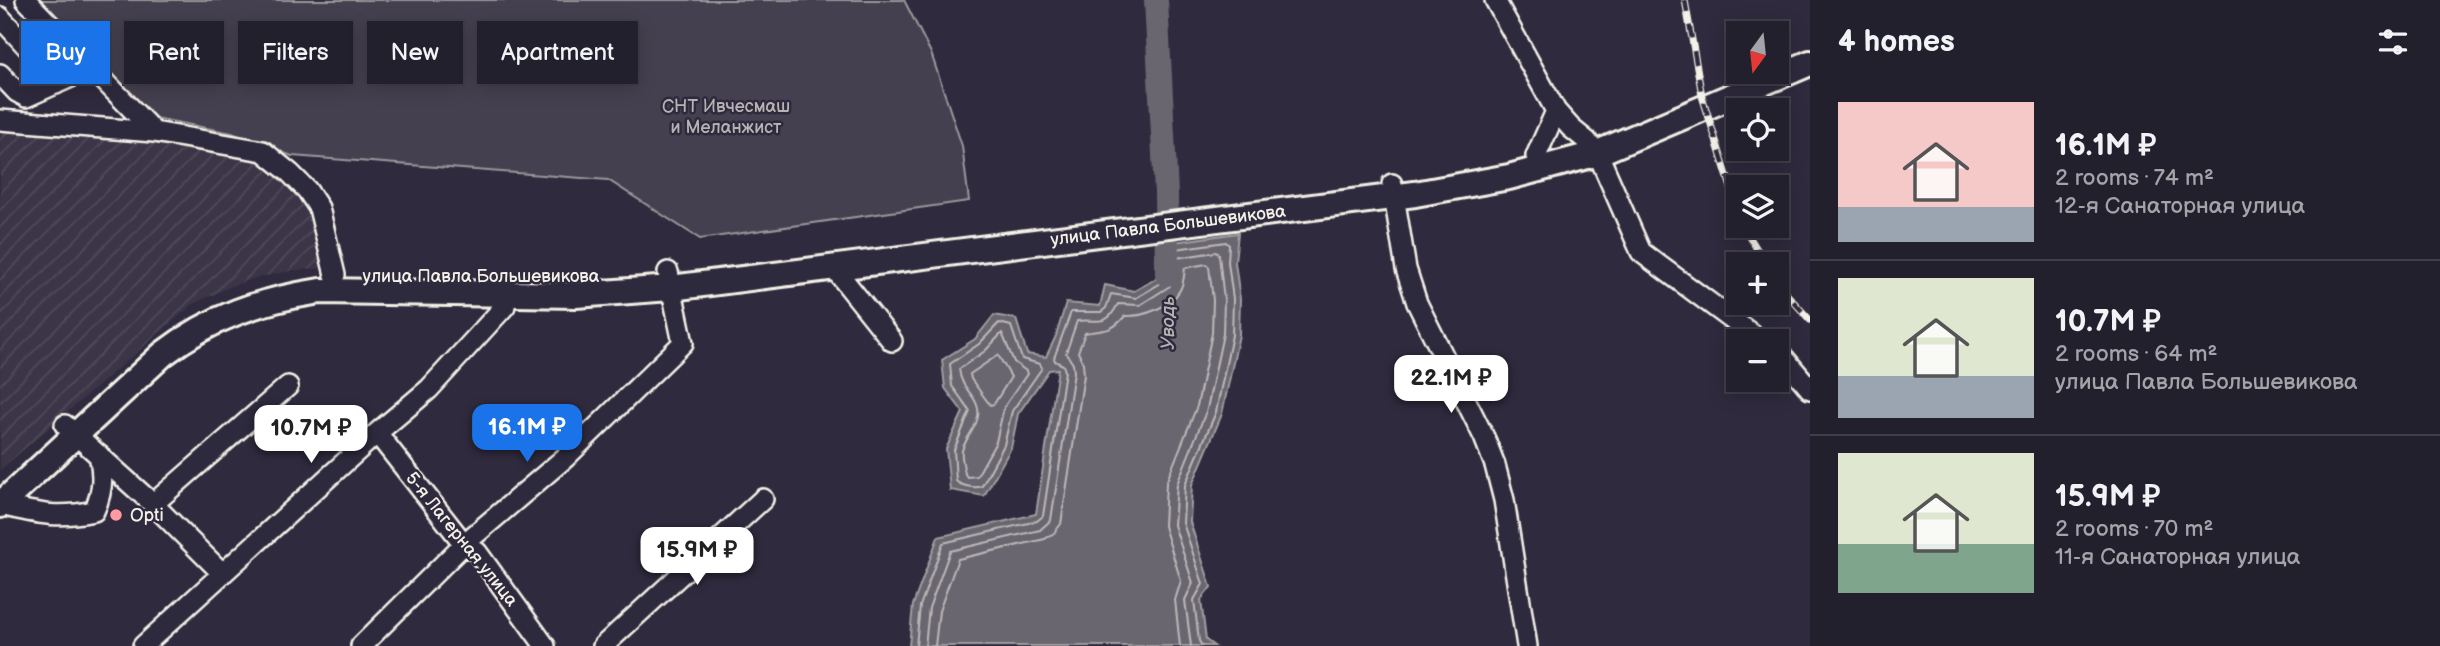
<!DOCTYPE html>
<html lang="en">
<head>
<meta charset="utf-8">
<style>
  body { margin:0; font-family:"Balsamiq Sans",sans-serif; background:#2b2836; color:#f1f3f6; height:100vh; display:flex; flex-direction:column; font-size:26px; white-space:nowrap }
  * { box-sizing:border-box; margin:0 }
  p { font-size:23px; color:#a3a3aa }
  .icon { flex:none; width:38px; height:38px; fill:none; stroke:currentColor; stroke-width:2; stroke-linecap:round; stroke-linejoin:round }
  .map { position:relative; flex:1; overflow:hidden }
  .sheet { display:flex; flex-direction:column; background:#23202e; width:630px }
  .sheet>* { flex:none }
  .banner { position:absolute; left:21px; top:21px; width:665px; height:63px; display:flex; gap:14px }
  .needle { width:46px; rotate:195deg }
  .tools { position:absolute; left:1726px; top:21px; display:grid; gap:14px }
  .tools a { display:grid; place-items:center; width:63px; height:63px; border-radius:0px; background:#23202e; box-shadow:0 4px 18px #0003,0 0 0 2px #403e4a; font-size:35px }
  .price { position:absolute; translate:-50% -60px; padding:0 16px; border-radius:14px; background:#fff; color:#222; font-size:23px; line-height:46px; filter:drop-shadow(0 2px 4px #0008) }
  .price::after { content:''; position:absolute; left:50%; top:42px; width:21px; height:16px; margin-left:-10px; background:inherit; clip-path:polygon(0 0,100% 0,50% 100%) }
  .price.active { background:#1a73e8; color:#fff }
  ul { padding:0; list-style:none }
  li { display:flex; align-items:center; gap:21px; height:175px; padding:0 28px }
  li+li { border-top:2px solid #403e4a }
  li span { display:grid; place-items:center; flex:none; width:196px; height:140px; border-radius:0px; color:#555 }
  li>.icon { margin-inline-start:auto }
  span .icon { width:84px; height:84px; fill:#fffc; stroke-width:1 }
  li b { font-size:30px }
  h2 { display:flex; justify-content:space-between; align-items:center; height:84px; padding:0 28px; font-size:30px }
  .pill { padding:0 24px; border-radius:0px; background:#23202e; box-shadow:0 4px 18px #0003,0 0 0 2px #403e4a; font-size:24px; line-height:63px }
  .pill.active { background:#1a73e8; color:#fff }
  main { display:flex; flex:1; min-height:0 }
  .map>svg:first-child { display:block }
  .industrial { fill:url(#industrial-furrows) }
  .garden { fill:#454050; stroke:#9c989c; stroke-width:2 }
  .water { fill:#6a6670; stroke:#a19ea0; stroke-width:2 }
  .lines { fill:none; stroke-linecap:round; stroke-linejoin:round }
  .shore { stroke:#bdb9b8; stroke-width:2 }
  .river { stroke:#6a6670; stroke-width:24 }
  .minor-casing { stroke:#f4f1e8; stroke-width:24 }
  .major-casing { stroke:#f4f1e8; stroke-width:30 }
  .minor { stroke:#2f2a3d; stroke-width:19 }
  .major { stroke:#2f2a3d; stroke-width:24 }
  .rail-casing { stroke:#f4f1e8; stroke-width:7 }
  .rail { stroke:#2f2a3d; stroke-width:4.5; stroke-dasharray:13; stroke-linecap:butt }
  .poi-dot { fill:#ff9aa2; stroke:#2f2a3d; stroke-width:2.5 }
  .labels { text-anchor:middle; stroke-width:5; stroke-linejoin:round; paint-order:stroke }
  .park-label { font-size:18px; fill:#b7b3b3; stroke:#2f2a3d }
  .street-label { font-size:18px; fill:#f4f1e8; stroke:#2f2a3d }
  .poi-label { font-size:18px; fill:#f4f1e8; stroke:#2f2a3d; text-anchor:start }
  .water-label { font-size:19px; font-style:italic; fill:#b6b2b2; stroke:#2f2a3d }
</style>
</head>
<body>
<main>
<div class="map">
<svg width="1810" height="646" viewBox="0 0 1810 646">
  <defs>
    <pattern id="industrial-furrows" width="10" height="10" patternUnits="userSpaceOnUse" patternTransform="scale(1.75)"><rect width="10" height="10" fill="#3b3647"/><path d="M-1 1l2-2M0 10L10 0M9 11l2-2" fill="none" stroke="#4e4a59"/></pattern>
  </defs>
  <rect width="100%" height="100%" fill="#2f2a3d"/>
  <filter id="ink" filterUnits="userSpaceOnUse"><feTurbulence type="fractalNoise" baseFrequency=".0143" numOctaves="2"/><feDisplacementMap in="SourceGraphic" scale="14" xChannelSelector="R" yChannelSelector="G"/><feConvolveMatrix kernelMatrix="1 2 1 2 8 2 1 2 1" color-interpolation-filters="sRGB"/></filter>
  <g filter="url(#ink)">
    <path class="industrial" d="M0,107L261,153L306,190L328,268L295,270L255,278L232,286L193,304L0,470Z"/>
    <path class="garden" d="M38,0H904L931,53L962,146L969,201L700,239L608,180L292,156L232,133L145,116Z"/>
    <path class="water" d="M1238,233L1235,262L1240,299L1239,335L1222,414L1192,485L1190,522L1211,587L1201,600L1206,640L1214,646H909L913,605L938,537L1036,514L1058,369L1049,370L1018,414L1011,448L984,496L950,490L946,449L963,412L945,388L942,360L975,339L994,315L1016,319L1027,354L1046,357L1056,336L1066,303L1100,306L1105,285L1134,291L1157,278L1160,244Z"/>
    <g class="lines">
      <path class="shore" d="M999,323L1011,326L1022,359L1040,364L1042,368L1012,411L1004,445L982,486C976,489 961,486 956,481L954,450L970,411L952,386L950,364L979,344Z
        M1002,333L1014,362L1026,371L1027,374L1004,407L996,442L977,476L967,477L965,474C964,467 961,458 962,451C965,437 981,424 978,409C976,394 961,390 959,369L985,351Z
        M998,355L1011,377L994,404L990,405L971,379L970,374Z
        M916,646L920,606L943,543L1037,521L1043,516L1065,371L1063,365L1055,361L1054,358L1071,312H1101L1106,308L1111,294L1136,298L1161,283L1164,278L1168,250L1226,242L1229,245L1228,262L1233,299L1232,335L1216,412L1185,485L1183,523L1203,584L1194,600L1199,641L1202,646
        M925,646L929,608L950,551L1040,530L1051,520L1074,372L1073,364L1066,353L1077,321C1099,318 1105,329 1118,304L1140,305L1170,286L1176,258L1216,252L1219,255L1224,300L1223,334L1207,409L1177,484L1174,525L1193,583L1185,600L1191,646
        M935,646L939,611L958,559L1045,539L1054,533L1061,524L1084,375L1083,363L1078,352L1085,333C1103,329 1110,334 1125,316C1143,317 1171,307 1180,290C1184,283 1184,275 1185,268L1206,264L1209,267L1213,300L1212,333L1197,406L1166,483L1164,526L1181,581L1175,600L1180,646"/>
      <path class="river" d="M1156,0L1166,193L1167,274"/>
      <g class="minor-casing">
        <path id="minor" d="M26,0L154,132L263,151L290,173L307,190L319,208L335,275
          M1495,0L1556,111L1536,156
          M0,17L50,72L56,84
          M0,74L17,92L26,97L91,68
          M1556,111L1571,128L1587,141L1602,163L1641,252L1761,341
          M0,120L154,132
          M1392,184L1406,269L1417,303L1484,437L1495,465L1504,500L1527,646
          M834,268L892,341
          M1776,353L1785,359L1810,389
          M65,425L153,504L288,386
          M377,433L464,544L477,552L545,646
          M153,504L222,573
          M0,505C37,513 55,519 94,511C103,492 104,475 99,455
          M143,646L377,433L429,389L505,306L506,294
          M361,646L464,544L566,457L683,343L668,272
          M603,646L763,499"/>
      </g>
      <g class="major-casing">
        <path id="major" d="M0,505L163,354C213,316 258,301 320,291L576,295L671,288L1415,194L1509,177L1595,154L1810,63"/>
      </g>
      <use href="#minor" class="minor"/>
      <use href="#major" class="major"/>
      <g class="rail-casing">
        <path id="rail" d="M1685,0L1702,96L1738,210
          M1743,226L1766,264
          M1776,282L1810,320"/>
      </g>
      <use href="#rail" class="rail"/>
    </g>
  </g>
  <circle class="poi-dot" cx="116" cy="515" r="7"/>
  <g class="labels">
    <g class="park-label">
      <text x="726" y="112">СНТ Ивчесмаш<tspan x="726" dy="21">и Меланжист</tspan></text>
    </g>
    <g class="street-label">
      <text transform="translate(1168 225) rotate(-7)" y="6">улица Павла Большевикова</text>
      <text x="481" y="282">улица Павла Большевикова</text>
      <text transform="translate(462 539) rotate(51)" y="6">5-я Лагерная улица</text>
    </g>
    <g class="poi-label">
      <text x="130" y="521">Opti</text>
    </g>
    <g class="water-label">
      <text transform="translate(1167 323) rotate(-90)" y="7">Уводь</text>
    </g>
  </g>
</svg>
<div class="tools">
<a><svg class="needle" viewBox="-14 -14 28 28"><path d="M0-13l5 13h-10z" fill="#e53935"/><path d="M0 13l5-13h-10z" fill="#a3a3aa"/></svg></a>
<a><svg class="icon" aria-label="locate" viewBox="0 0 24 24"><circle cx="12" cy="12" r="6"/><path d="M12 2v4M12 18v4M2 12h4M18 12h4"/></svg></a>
<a><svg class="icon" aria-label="layers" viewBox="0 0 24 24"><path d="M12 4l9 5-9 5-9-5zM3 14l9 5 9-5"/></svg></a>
<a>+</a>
<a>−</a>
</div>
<b class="price" style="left:1451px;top:415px">22.1M ₽</b>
<b class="price active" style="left:527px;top:464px">16.1M ₽</b>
<b class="price" style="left:311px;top:465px">10.7M ₽</b>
<b class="price" style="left:697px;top:587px">15.9M ₽</b>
<div class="banner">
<a class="pill active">Buy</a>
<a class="pill">Rent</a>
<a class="pill">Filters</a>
<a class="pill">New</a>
<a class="pill">Apartment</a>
</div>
</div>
<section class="sheet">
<h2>4 homes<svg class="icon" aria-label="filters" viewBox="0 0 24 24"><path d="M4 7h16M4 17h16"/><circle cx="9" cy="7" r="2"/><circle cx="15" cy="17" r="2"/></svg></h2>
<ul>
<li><span style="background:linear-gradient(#f6c9c9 75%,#9aa5b1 0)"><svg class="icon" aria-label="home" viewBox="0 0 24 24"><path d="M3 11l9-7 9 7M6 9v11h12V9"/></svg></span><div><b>16.1M ₽</b><p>2 rooms · 74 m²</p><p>12-я Санаторная улица</p></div></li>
<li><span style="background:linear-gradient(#dfe7d0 70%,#9aa5b1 0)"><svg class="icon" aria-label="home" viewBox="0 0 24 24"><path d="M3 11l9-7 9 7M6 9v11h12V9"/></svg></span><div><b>10.7M ₽</b><p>2 rooms · 64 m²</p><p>улица Павла Большевикова</p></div></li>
<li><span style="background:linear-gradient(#dfe7d0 65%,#7fa58c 0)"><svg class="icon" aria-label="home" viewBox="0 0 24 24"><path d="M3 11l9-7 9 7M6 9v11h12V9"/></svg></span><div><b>15.9M ₽</b><p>2 rooms · 70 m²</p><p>11-я Санаторная улица</p></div></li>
</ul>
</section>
</main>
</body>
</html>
